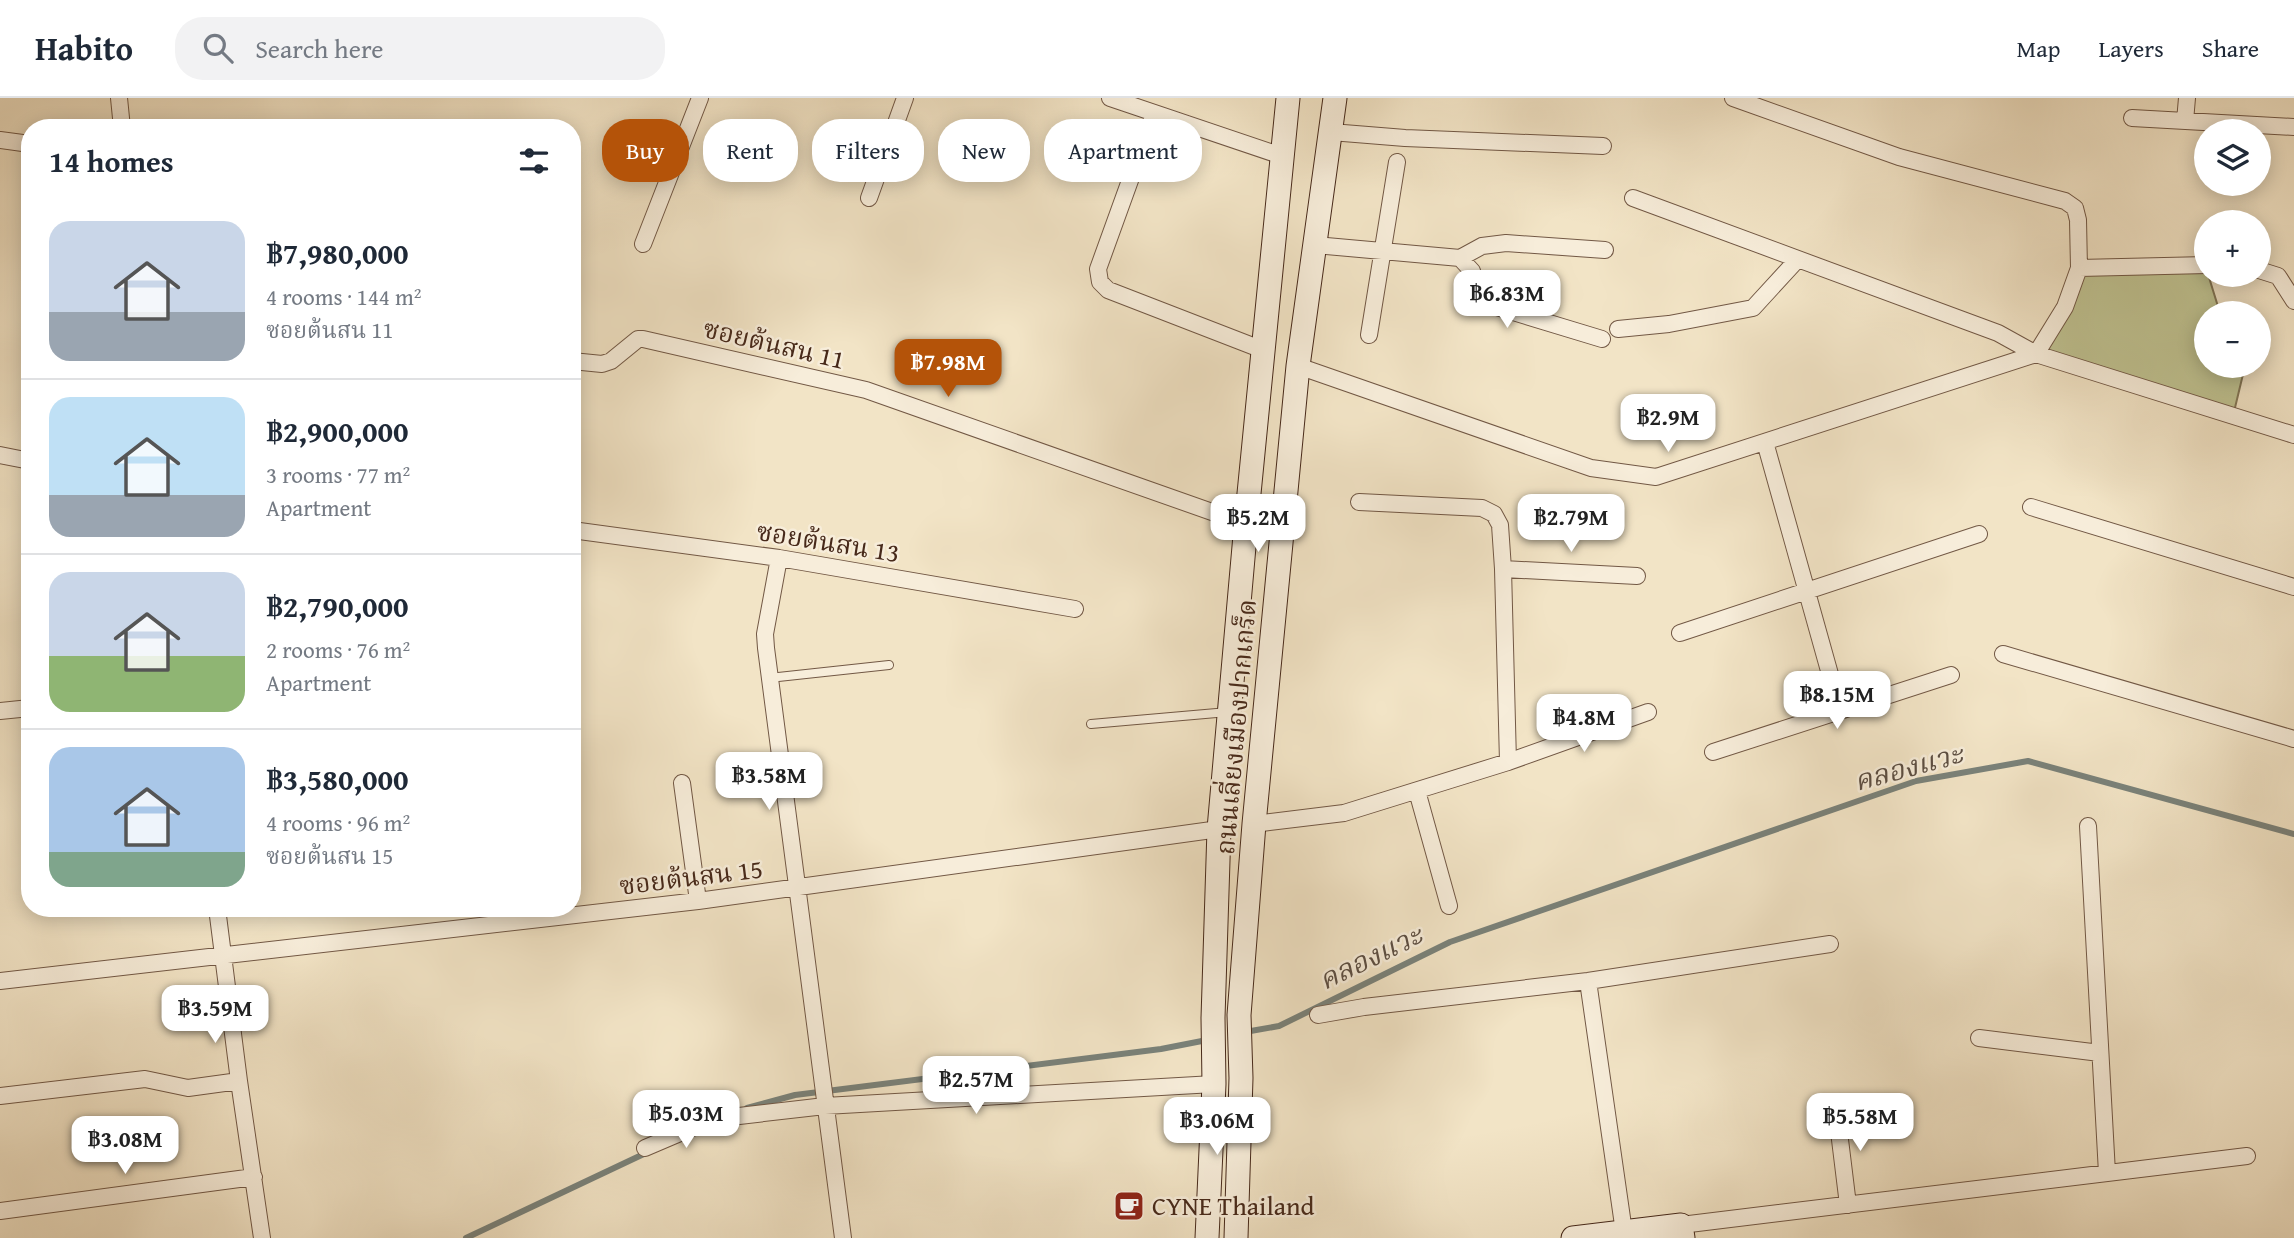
<!DOCTYPE html>
<html lang="en">
<head>
<meta charset="utf-8">
<style>
  body { margin:0; font-family:"Gentium Book Plus","Noto Serif Thai",serif; background:#f2f2f3; color:#1f2937; height:100vh; display:flex; flex-direction:column; font-size:26px; white-space:nowrap }
  * { box-sizing:border-box; margin:0 }
  p { font-size:23px; color:#747a83 }
  .icon { flex:none; width:38px; height:38px; fill:none; stroke:currentColor; stroke-width:2; stroke-linecap:round; stroke-linejoin:round }
  .map { position:relative; flex:1; overflow:hidden }
  .panel { position:absolute; left:21px; top:21px; width:560px; height:798px; display:flex; flex-direction:column; background:#fff; border-radius:28px; box-shadow:0 4px 18px #0003 }
  .panel>* { flex:none }
  .top-card { position:absolute; left:602px; top:21px; width:665px; height:63px; display:flex; gap:14px }
  .controls { position:absolute; left:2194px; top:21px; display:grid; gap:14px }
  .controls a { display:grid; place-items:center; width:77px; height:77px; border-radius:50%; background:#fff; box-shadow:0 4px 18px #0003; font-size:35px }
  .price { position:absolute; translate:-50% -60px; padding:0 16px; border-radius:14px; background:#fff; color:#222; font-size:23px; line-height:46px; filter:drop-shadow(0 2px 4px #0008) }
  .price::after { content:''; position:absolute; left:50%; top:42px; width:21px; height:16px; margin-left:-10px; background:inherit; clip-path:polygon(0 0,100% 0,50% 100%) }
  .price.current { background:#b45309; color:#fff }
  ul { padding:0; list-style:none }
  li { display:flex; align-items:center; gap:21px; height:175px; padding:0 28px }
  li+li { border-top:2px solid #e0e1e3 }
  li span { display:grid; place-items:center; flex:none; width:196px; height:140px; border-radius:21px; color:#555 }
  li>.icon { margin-inline-start:auto }
  span .icon { width:84px; height:84px; fill:#fffc; stroke-width:1 }
  li b { font-size:30px }
  h2 { display:flex; justify-content:space-between; align-items:center; height:84px; padding:0 28px; font-size:30px }
  .tag { padding:0 24px; border-radius:28px; background:#fff; box-shadow:0 4px 18px #0003; font-size:24px; line-height:63px }
  .tag.current { background:#b45309; color:#fff }
  header { display:flex; align-items:center; gap:42px; box-sizing:border-box; height:98px; padding:0 35px; background:#fff; border-bottom:2px solid #e0e1e3 }
  header strong { font-size:33px }
  nav { display:flex; gap:38px; margin-inline-start:auto; font-size:24px }
  .search { width:490px; height:63px; background:#f2f2f3; display:flex; align-items:center; gap:18px; box-sizing:border-box; padding:0 24px; border-radius:28px; color:#747a83; font-size:26px }
  .map>svg:first-child { display:block }
  .green { fill:#bfc291; stroke:#837656; stroke-width:2 }
  .lines { fill:none; stroke-linecap:round; stroke-linejoin:round }
  .stream { stroke:#7a827a; stroke-width:6 }
  .lane-casing { stroke:#725845; stroke-width:10 }
  .street-casing { stroke:#725845; stroke-width:18 }
  .secondary-casing { stroke:#47291a; stroke-width:25 }
  .lane { stroke:#f7edda; stroke-width:8 }
  .street { stroke:#f7edda; stroke-width:16 }
  .secondary { stroke:#f7edda; stroke-width:23 }
  .labels { text-anchor:middle; stroke-width:5; stroke-linejoin:round; paint-order:stroke }
  .street-label { font-size:26px; fill:#47291a; stroke:#f7edda }
  .poi-label { font-size:26px; fill:#47291a; stroke:#f7edda; text-anchor:start }
  .water-label { font-size:28px; font-style:italic; fill:#5c4e42; stroke:#f7edda }
</style>
</head>
<body>
<header>
<strong>Habito</strong>
<div class="search"><svg class="icon" aria-label="search" viewBox="0 0 24 24"><circle cx="10" cy="10" r="6"/><path d="M15 15l6 6"/></svg>Search here</div>
<nav><a>Map</a><a>Layers</a><a>Share</a></nav>
</header>
<div class="map">
<svg width="2294" height="1140" viewBox="0 0 2294 1140">
  <rect width="100%" height="100%" fill="#f2e4c6"/>
  <filter id="stains"><feTurbulence type="fractalNoise" baseFrequency=".00286" numOctaves="4"/><feColorMatrix values="0 0 0 0 .2 0 0 0 0 .09 0 0 0 0 .02 0 0 0 .5 -.17"/></filter>
  <radialGradient id="worn" r=".72"><stop offset=".6" stop-color="#630" stop-opacity="0"/><stop offset="1" stop-color="#630" stop-opacity=".3"/></radialGradient>
  <path class="green" d="M2079,170L2207,173L2220,215H2207V268H2245L2233,318L2036,256Z"/>
  <g class="lines">
    <path class="stream" d="M1245,934L1279,928L1450,844L1916,683L2028,663L2294,736
      M747,1010L795,997L1161,951L1207,942
      M466,1140L648,1054"/>
    <g class="lane-casing">
      <path id="lane" d="M769,580L889,567
        M1091,626L1228,614"/>
    </g>
    <g class="street-casing">
      <path id="street" d="M119,0L122,30
        M1110,0L1282,58
        M1154,16L1098,171L1100,184L1108,192L1263,252
        M2132,20L2294,29
        M2185,23L2187,0
        M1331,34L1405,40L1603,48
        M0,42L30,46
        M869,100L905,0
        M1633,100L1998,235L2036,256L2294,337
        M643,146L700,0
        M1315,147L1460,160L1482,148L1506,145L1605,152
        M1460,160L1472,173L1480,204L1602,241
        M2079,170L2207,167
        M2259,172L2278,178L2294,203
        M1618,231L1669,226L1753,210L1797,162
        M1369,237L1397,64
        M572,263L602,266L611,263L638,241H643L866,292L1246,426
        M1298,268L1591,370L1656,379L2036,256L2065,209L2079,170L2078,122L2075,110L2065,103L1899,59L1733,0
        M1765,344L1840,612
        M0,357L30,363
        M2031,409L2294,489
        M572,432L779,460L1075,511
        M779,460L765,536L766,550L843,1140
        M1503,471L1637,478
        M1680,535L1979,436
        M2003,556L2294,641
        M0,613L30,610
        M1713,654L1951,577
        M1508,664L1648,614
        M682,685L698,803
        M1417,693L1449,808
        M1254,726L1344,715L1508,664L1503,471L1500,427L1494,416L1482,410L1359,404
        M2088,728L2107,1075
        M217,810L239,983L262,1140
        M0,883L698,803L1219,731
        M1588,883L1624,1134
        M1318,917L1364,909L1588,883L1830,846
        M1979,940L2100,955
        M0,998L145,981L188,990L239,983
        M1836,1009L1848,1107
        M645,1050L713,1021L825,1008L1214,986
        M0,1113L254,1079
        M1681,1127L2247,1058"/>
    </g>
    <g class="secondary-casing">
      <path id="secondary" d="M1207,1140L1214,986L1213,920L1219,731L1246,426L1288,0
        M1236,1140L1241,980L1239,917L1254,726L1298,268L1335,0
        M1573,1140L1681,1127L1683,1140"/>
    </g>
    <use href="#lane" class="lane"/>
    <use href="#street" class="street"/>
    <use href="#secondary" class="secondary"/>
  </g>
  <defs>
    <g id="cafe-square" transform="scale(1.575)"><rect x="-9" y="-9" width="18" height="18" rx="4" fill="#8f2418" stroke="#f7edda"/><path d="M-5.5-4.5H6V0H3Q3 3.5 0 3.5H-2.5Q-5.5 3.5-5.5 0ZM3-3.2v2h1.7v-2ZM-6 4.5H4V6H-6Z" fill="#fff"/></g>
  </defs>
  <g fill-rule="evenodd">
    <use href="#cafe-square" x="1129" y="1108"/>
  </g>
  <g class="labels">
    <g class="street-label">
      <text transform="translate(774 246) rotate(13)" y="9">ซอยต้นสน 11</text>
      <text transform="translate(828 444) rotate(9)" y="9">ซอยต้นสน 13</text>
      <text transform="translate(1236 629) rotate(-85)" y="9">ถนนเลี่ยงเมืองปากเกร็ด</text>
      <text transform="translate(691 779) rotate(-7)" y="9">ซอยต้นสน 15</text>
    </g>
    <g class="poi-label">
      <text x="1152" y="1117">CYNE Thailand</text>
    </g>
    <g class="water-label">
      <text transform="translate(1908 669) rotate(-15)" y="10">คลองแวะ</text>
      <text transform="translate(1370 859) rotate(-26)" y="10">คลองแวะ</text>
    </g>
  </g>
  <rect width="100%" height="100%" filter="url(#stains)"/>
  <rect width="100%" height="100%" fill="url(#worn)"/>
</svg>
<div class="controls">
<a><svg class="icon" aria-label="layers" viewBox="0 0 24 24"><path d="M12 4l9 5-9 5-9-5zM3 14l9 5 9-5"/></svg></a>
<a>+</a>
<a>−</a>
</div>
<b class="price" style="left:1507px;top:232px">฿6.83M</b>
<b class="price current" style="left:948px;top:301px">฿7.98M</b>
<b class="price" style="left:1668px;top:356px">฿2.9M</b>
<b class="price" style="left:1258px;top:456px">฿5.2M</b>
<b class="price" style="left:1571px;top:456px">฿2.79M</b>
<b class="price" style="left:1837px;top:633px">฿8.15M</b>
<b class="price" style="left:1584px;top:656px">฿4.8M</b>
<b class="price" style="left:769px;top:714px">฿3.58M</b>
<b class="price" style="left:215px;top:947px">฿3.59M</b>
<b class="price" style="left:976px;top:1018px">฿2.57M</b>
<b class="price" style="left:686px;top:1052px">฿5.03M</b>
<b class="price" style="left:1860px;top:1055px">฿5.58M</b>
<b class="price" style="left:1217px;top:1059px">฿3.06M</b>
<b class="price" style="left:125px;top:1078px">฿3.08M</b>
<div class="top-card">
<a class="tag current">Buy</a>
<a class="tag">Rent</a>
<a class="tag">Filters</a>
<a class="tag">New</a>
<a class="tag">Apartment</a>
</div>
<section class="panel">
<h2>14 homes<svg class="icon" aria-label="filters" viewBox="0 0 24 24"><path d="M4 7h16M4 17h16"/><circle cx="9" cy="7" r="2"/><circle cx="15" cy="17" r="2"/></svg></h2>
<ul>
<li><span style="background:linear-gradient(#c9d6e8 65%,#9aa5b1 0)"><svg class="icon" aria-label="home" viewBox="0 0 24 24"><path d="M3 11l9-7 9 7M6 9v11h12V9"/></svg></span><div><b>฿7,980,000</b><p>4 rooms · 144 m²</p><p>ซอยต้นสน 11</p></div></li>
<li><span style="background:linear-gradient(#bfe0f5 70%,#9aa5b1 0)"><svg class="icon" aria-label="home" viewBox="0 0 24 24"><path d="M3 11l9-7 9 7M6 9v11h12V9"/></svg></span><div><b>฿2,900,000</b><p>3 rooms · 77 m²</p><p>Apartment</p></div></li>
<li><span style="background:linear-gradient(#c9d6e8 60%,#8fb573 0)"><svg class="icon" aria-label="home" viewBox="0 0 24 24"><path d="M3 11l9-7 9 7M6 9v11h12V9"/></svg></span><div><b>฿2,790,000</b><p>2 rooms · 76 m²</p><p>Apartment</p></div></li>
<li><span style="background:linear-gradient(#a9c7e8 75%,#7fa58c 0)"><svg class="icon" aria-label="home" viewBox="0 0 24 24"><path d="M3 11l9-7 9 7M6 9v11h12V9"/></svg></span><div><b>฿3,580,000</b><p>4 rooms · 96 m²</p><p>ซอยต้นสน 15</p></div></li>
</ul>
</section>
</div>
</body>
</html>
